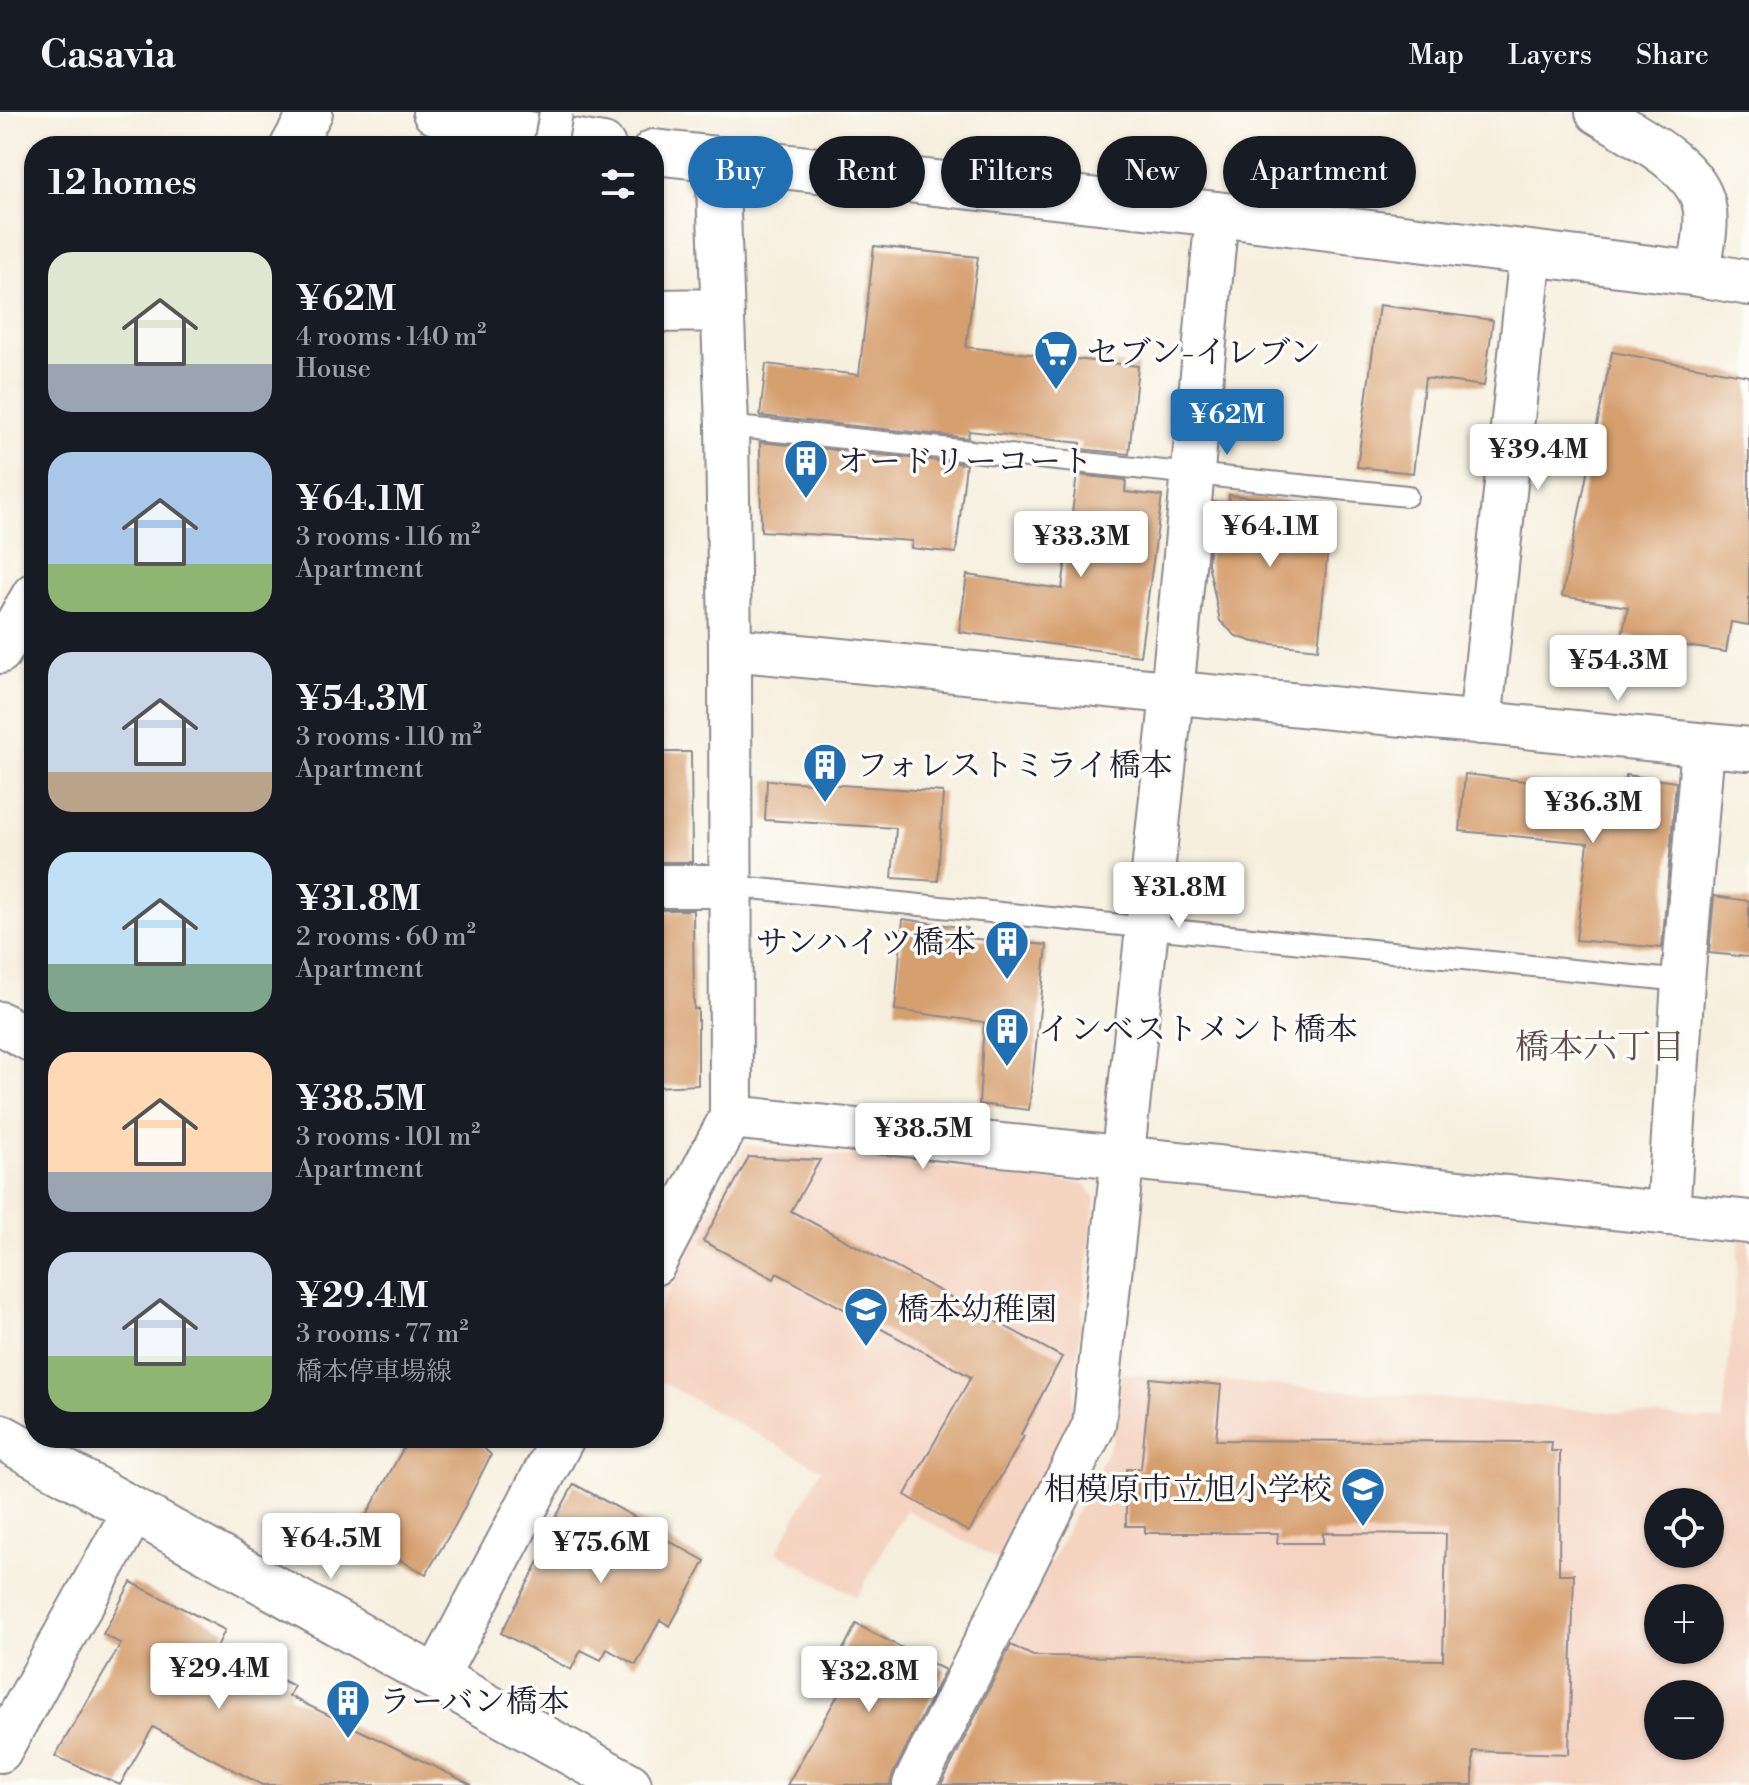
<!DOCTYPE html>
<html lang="en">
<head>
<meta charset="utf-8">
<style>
  body { margin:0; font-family:"Libre Bodoni","Noto Serif JP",serif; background:#242831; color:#f1f3f6; height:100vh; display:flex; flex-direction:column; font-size:30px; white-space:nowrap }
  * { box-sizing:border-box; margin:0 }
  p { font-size:26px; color:#9ea1a6 }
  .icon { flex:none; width:44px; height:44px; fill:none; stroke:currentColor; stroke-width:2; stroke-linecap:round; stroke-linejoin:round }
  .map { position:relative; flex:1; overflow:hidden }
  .drawer { position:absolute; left:24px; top:24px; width:640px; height:1312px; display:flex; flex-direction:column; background:#171b24; border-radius:32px; box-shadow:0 2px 6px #0004 }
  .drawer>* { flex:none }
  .hud { position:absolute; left:688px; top:24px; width:760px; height:72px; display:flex; gap:16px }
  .fabs { position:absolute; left:1644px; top:1376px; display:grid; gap:16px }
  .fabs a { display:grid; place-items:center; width:80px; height:80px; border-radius:50%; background:#171b24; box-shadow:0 2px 6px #0004; font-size:40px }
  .price { position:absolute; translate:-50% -68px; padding:0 18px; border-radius:8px; background:#fff; color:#222; font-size:26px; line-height:52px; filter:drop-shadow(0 2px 4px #0008) }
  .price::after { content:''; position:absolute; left:50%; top:48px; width:24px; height:18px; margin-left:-12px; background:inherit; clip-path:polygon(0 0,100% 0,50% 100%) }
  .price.selected { background:#1f6fb2; color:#fff }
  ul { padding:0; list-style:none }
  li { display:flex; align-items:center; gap:24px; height:200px; padding:0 24px }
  li span { display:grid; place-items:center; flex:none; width:224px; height:160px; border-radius:24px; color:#555 }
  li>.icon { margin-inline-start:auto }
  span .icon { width:96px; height:96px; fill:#fffc; stroke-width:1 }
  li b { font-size:34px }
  h2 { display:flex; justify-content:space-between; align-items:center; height:96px; padding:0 24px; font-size:34px }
  .pill { padding:0 28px; border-radius:36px; background:#171b24; box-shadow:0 2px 6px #0004; font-size:28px; line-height:72px }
  .pill.selected { background:#1f6fb2; color:#fff }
  header { display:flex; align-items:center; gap:48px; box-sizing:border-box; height:112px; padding:0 40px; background:#171b24; border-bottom:2px solid #363941 }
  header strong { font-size:38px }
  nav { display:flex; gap:44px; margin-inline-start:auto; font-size:28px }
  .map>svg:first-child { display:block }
  .built { fill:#f4d3c1; fill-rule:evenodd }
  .building { fill:#d69f6e }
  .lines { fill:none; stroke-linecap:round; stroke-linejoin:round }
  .service-casing { stroke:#8c888c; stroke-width:24 }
  .minor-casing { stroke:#8c888c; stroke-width:46 }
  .tertiary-casing { stroke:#8c888c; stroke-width:48 }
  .secondary-casing { stroke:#8c888c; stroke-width:48 }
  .service { stroke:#fff; stroke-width:20 }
  .minor { stroke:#fff; stroke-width:42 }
  .tertiary { stroke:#fff; stroke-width:44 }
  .secondary { stroke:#fff; stroke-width:44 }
  .pedestrian-bridge-casing { stroke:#8c888c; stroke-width:36; stroke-linecap:butt }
  .pedestrian-bridge { stroke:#fff; stroke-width:32 }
  .labels { text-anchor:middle; stroke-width:7; stroke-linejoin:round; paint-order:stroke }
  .poi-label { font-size:32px; fill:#22223b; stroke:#fdfcf7; text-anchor:start }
  .neighbourhood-label { font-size:34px; fill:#614e4d; stroke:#fdfcf7 }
</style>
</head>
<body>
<header>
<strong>Casavia</strong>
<nav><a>Map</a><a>Layers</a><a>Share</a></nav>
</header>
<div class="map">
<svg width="1749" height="1673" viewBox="0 0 1749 1673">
  <rect width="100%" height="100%" fill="#fdfcf7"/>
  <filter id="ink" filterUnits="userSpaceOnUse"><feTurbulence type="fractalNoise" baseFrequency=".0125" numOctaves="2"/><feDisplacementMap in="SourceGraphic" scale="16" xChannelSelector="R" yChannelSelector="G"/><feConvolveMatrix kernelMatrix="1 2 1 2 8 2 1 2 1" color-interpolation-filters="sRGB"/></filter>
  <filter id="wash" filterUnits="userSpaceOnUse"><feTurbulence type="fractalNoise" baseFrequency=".006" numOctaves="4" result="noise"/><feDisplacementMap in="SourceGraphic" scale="32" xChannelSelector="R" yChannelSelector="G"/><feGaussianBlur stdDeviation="1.8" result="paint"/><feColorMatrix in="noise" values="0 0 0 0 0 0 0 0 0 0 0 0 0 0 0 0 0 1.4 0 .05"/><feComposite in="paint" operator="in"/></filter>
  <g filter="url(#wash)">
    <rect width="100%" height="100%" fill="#f6efde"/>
    <path class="built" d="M746,1033L1085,1072L1095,1086L1070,1311L998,1448L906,1398L857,1485L777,1440L821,1357L654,1266V1207Z
      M1740,1121L1749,1122V1673H937L1112,1330L1122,1261L1723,1309ZM1658,1390H1710V1442H1658ZM1658,1486H1710V1538H1658ZM1658,1582H1710V1634H1658Z"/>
    <g id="blocks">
      <path class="building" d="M874,134L978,145L966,235L1138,254L1129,342L1080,337L1081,331L969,319L968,326L760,304L766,252L859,263Z
        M1379,193L1493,208L1484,274L1425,266L1413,361L1357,355Z
        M1612,240L1749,264V513L1731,510L1726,540L1622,524L1628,495L1562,484Z
        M760,330L966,352L956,441L911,436L912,429L761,419Z
        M1077,363L1126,368L1125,380L1162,384L1140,544L959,520L967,463L1062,477Z
        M1229,383L1332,394L1318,537L1254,530L1236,524L1220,509L1208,451L1214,390L1229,391Z
        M654,640H691L692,750H654Z
        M1465,662L1625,681L1626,663L1676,670L1662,836L1576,828L1588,731L1460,719Z
        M767,668L943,680L938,769L892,766L896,716L765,708Z
        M1714,784L1749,789V845L1709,841Z
        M654,798H693L694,897H698V973L654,975Z
        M903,807L967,816L966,826L1047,833L1029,998L979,992L984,910L895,898Z
        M749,1045L820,1048L791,1099L1062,1245L1021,1322L1024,1324L969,1420L905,1383L971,1265L777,1161L774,1167L703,1129Z
        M1150,1266L1221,1273L1216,1328L1552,1330L1551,1339H1560L1559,1462H1574L1569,1642L1473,1639V1673H941L1011,1533L1033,1544L1443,1548L1446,1422L1323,1421V1431H1277L1278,1421H1145V1414H1126V1357H1141Z
        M409,1326H474L491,1343L456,1412L426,1462L355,1424Z
        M574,1372L655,1416L653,1420L705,1449L670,1514L660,1508L636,1553L607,1537L601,1548L581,1538L571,1558L501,1521L552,1425L547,1422Z
        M131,1470L225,1518L217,1535L294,1574L289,1584L472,1673H262L153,1615L120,1673L55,1644L121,1532L103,1522Z
        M856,1512L945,1558L893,1662L890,1673H787L843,1574L828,1567Z"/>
    </g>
  </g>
  <g filter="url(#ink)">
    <use href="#blocks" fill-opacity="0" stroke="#8c888c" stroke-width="2"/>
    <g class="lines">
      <g class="service-casing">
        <path id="service" d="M727,314L1407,384
          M730,774L1683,869"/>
      </g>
      <g class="minor-casing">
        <path id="minor" d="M1597,0C1630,21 1696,52 1704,93C1709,114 1701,141 1699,162
          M292,34L311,0
          M654,199L721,198
          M730,537L1749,637
          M0,540L34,482
          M1480,611L1531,141
          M654,774H730
          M0,911L34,930
          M731,1005L1749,1110
          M1668,1102L1683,869L1703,633
          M654,1152L731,1005L730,537L727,314L717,48
          M436,1566L563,1326
          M0,1639L134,1399
          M914,1673L1094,1313L1172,582L1217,102"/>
      </g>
      <g class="tertiary-casing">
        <path id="tertiary" d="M435,0L533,23L603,34
          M654,40L1217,102L1699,162L1749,171"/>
      </g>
      <g class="secondary-casing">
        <path id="secondary" d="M0,1324L629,1673"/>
      </g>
      <use href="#service" class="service"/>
      <use href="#minor" class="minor"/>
      <use href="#tertiary" class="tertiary"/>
      <use href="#secondary" class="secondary"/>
      <g class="pedestrian-bridge-casing">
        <path id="pedestrian-bridge" d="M550,34L556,0"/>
      </g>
      <use href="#pedestrian-bridge" class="pedestrian-bridge"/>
    </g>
  </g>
  <defs>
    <g id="supermarket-pin" transform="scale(2.3)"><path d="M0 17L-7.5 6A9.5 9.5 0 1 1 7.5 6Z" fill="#1f6fb2" stroke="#fdfcf7"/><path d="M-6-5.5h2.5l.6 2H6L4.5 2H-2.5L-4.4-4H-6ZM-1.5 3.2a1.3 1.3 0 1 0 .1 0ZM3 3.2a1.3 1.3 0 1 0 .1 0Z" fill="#fff"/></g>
    <g id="building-pin" transform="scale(2.3)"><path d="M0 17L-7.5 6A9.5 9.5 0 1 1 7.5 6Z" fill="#1f6fb2" stroke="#fdfcf7"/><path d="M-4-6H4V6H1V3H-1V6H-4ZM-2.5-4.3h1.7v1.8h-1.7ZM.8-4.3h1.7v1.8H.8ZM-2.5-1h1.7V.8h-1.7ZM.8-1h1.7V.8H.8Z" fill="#fff"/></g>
    <g id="school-pin" transform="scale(2.3)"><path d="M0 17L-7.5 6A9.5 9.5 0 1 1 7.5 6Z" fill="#1f6fb2" stroke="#fdfcf7"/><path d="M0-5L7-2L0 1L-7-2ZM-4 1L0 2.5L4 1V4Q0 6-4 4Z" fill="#fff"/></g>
  </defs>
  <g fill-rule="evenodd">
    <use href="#supermarket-pin" x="1056" y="240"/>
    <use href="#building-pin" x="806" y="349"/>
    <use href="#building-pin" x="825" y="653"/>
    <use href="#building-pin" x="1007" y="830"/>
    <use href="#building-pin" x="1007" y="917"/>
    <use href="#school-pin" x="866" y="1197"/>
    <use href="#school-pin" x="1363" y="1377"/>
    <use href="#building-pin" x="348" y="1589"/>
  </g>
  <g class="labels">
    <g class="poi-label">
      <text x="1087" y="251">セブン-イレブン</text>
      <text x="837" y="360">オードリーコート</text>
      <text x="856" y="664">フォレストミライ橋本</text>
      <text x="976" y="841" text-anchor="end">サンハイツ橋本</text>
      <text x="1038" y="928">インベストメント橋本</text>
      <text x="897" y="1208">橋本幼稚園</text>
      <text x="1332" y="1388" text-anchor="end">相模原市立旭小学校</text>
      <text x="379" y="1600">ラーバン橋本</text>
    </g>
    <g class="neighbourhood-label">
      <text x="1600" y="946">橋本六丁目</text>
    </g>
  </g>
</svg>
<div class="fabs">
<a><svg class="icon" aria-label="locate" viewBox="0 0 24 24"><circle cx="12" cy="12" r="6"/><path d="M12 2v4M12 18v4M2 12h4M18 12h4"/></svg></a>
<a>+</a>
<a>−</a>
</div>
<b class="price selected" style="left:1227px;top:345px">¥62M</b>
<b class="price" style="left:1538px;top:380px">¥39.4M</b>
<b class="price" style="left:1270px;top:457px">¥64.1M</b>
<b class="price" style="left:1081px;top:467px">¥33.3M</b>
<b class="price" style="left:1618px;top:591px">¥54.3M</b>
<b class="price" style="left:1593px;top:733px">¥36.3M</b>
<b class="price" style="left:1179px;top:818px">¥31.8M</b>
<b class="price" style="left:923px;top:1059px">¥38.5M</b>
<b class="price" style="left:331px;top:1469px">¥64.5M</b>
<b class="price" style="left:601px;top:1473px">¥75.6M</b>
<b class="price" style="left:219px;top:1599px">¥29.4M</b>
<b class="price" style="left:869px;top:1602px">¥32.8M</b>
<div class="hud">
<a class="pill selected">Buy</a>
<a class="pill">Rent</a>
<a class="pill">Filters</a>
<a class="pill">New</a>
<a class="pill">Apartment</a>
</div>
<section class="drawer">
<h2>12 homes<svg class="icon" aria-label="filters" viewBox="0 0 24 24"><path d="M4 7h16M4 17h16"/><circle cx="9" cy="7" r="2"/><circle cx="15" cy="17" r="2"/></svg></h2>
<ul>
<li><span style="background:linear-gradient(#dfe7d0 70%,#9aa5b1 0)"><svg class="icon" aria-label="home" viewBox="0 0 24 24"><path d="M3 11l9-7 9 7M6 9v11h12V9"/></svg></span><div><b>¥62M</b><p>4 rooms · 140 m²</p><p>House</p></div></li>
<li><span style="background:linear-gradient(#a9c7e8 70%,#8fb573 0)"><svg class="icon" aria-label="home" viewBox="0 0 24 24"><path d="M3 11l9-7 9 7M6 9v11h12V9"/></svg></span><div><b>¥64.1M</b><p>3 rooms · 116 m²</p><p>Apartment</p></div></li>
<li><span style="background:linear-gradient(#c9d6e8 75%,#b9a48a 0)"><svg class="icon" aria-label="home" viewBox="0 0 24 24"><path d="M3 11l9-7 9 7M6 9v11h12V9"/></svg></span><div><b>¥54.3M</b><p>3 rooms · 110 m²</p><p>Apartment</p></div></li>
<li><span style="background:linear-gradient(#bfe0f5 70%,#7fa58c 0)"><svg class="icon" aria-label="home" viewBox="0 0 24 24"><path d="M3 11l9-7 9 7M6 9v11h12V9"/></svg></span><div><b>¥31.8M</b><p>2 rooms · 60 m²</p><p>Apartment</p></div></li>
<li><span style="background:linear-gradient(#ffd9b3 75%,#9aa5b1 0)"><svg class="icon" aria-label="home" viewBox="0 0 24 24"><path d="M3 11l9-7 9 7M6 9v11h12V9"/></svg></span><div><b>¥38.5M</b><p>3 rooms · 101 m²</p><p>Apartment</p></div></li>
<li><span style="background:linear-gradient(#c9d6e8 65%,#8fb573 0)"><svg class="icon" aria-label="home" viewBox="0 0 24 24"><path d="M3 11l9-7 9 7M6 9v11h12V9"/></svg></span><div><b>¥29.4M</b><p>3 rooms · 77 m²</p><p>橋本停車場線</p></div></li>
</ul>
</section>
</div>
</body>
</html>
